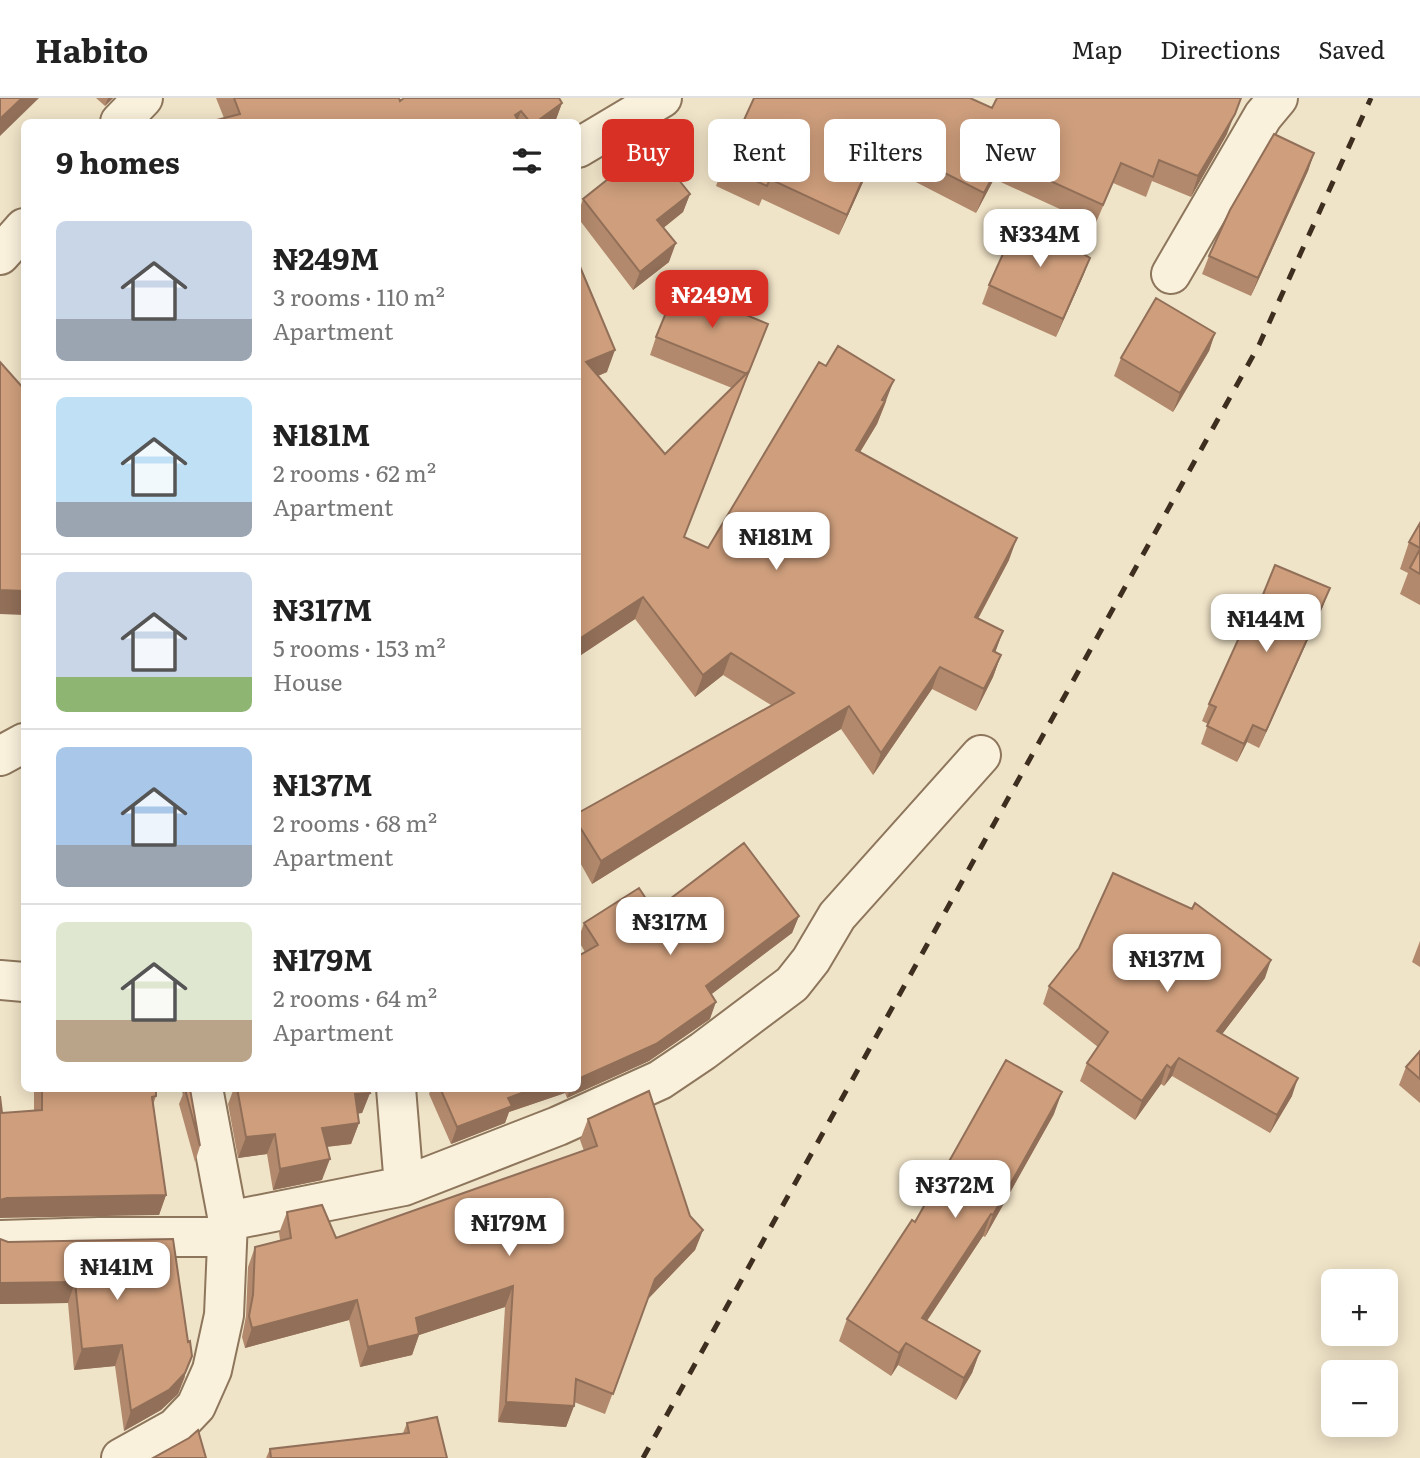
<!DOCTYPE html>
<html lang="en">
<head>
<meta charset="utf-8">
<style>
  body { margin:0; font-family:Literata,serif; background:#f6f6f6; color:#222; height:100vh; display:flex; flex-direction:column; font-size:26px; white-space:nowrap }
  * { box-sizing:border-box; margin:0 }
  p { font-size:23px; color:#767676 }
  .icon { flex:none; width:38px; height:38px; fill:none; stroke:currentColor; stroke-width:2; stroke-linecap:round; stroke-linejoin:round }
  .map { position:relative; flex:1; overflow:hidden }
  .details { position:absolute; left:21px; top:21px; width:560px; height:973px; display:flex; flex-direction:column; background:#fff; border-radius:10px; box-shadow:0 4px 18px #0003 }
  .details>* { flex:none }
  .top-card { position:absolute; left:602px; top:21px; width:665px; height:63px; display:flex; gap:14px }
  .tools { position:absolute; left:1321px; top:1171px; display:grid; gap:14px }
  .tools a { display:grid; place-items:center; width:77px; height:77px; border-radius:10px; background:#fff; box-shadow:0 4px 18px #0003; font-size:35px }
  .price { position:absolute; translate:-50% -60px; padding:0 16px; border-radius:14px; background:#fff; color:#222; font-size:23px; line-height:46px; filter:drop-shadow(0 2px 4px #0008) }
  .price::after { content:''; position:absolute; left:50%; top:42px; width:21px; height:16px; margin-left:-10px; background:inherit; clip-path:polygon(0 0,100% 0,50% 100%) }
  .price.selected { background:#d93025; color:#fff }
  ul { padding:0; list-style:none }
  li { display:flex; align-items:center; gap:21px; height:175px; padding:0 35px }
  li+li { border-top:2px solid #e0e0e0 }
  li span { display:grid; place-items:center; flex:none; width:196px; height:140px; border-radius:10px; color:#555 }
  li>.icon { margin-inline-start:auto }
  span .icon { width:84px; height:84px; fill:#fffc; stroke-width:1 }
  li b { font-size:30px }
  h2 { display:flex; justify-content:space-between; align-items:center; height:84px; padding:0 35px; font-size:30px }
  .tag { padding:0 24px; border-radius:10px; background:#fff; box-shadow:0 4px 18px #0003; font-size:24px; line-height:63px }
  .tag.selected { background:#d93025; color:#fff }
  header { display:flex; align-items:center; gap:42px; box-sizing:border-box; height:98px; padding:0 35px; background:#fff; border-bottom:2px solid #e0e0e0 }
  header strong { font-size:33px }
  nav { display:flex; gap:38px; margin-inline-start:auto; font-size:24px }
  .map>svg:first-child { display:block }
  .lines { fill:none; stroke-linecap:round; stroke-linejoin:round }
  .minor-casing { stroke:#8d765c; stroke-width:42 }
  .minor { stroke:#faf1dc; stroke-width:38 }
  .rail { stroke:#3d2e20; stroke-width:5; stroke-dasharray:12 12; stroke-linecap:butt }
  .wall { fill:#b2896c }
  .shaded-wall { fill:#916f58 }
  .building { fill:#cf9f7d; stroke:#916f58; stroke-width:2 }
</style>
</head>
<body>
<header>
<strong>Habito</strong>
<nav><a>Map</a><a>Directions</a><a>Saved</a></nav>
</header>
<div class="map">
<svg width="1420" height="1360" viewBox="0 0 1420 1360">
  <rect width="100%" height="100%" fill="#f0e4c8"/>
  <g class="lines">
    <g class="minor-casing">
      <path id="minor" d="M120,24L143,0
        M578,50L662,0
        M0,157L24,130
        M1171,176L1263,18L1278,0
        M0,658L24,645
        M0,882L24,884
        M396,990L404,1088
        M228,1123L404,1088L558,1028L660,982L703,953L792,886L811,862L837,818L981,657
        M0,1142L99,1139H227
        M121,1360L175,1330L196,1308L212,1272L224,1217L228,1123L203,990"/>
    </g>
    <use href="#minor" class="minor"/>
    <path class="rail" d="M643,1360L1259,247L1371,0"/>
  </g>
  <path class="wall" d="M96,0H113L105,8Z
    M216,0H399L400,3L562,5L555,24H209L224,20Z
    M992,10L1227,36L1191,99L1152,83L1146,99L1113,85L1095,127L994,81L976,115L873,62L839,137L762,101L759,108L716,88L723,68Z
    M1314,55L1308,73L1251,198L1202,176L1209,158Z
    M690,96L683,114L663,130L669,164L633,192L578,120V116L583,101Z
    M1090,160L1083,178L1056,239L982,206L989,187Z
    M578,164L607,274L598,278L665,356L732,290L650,257L656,239L761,244L684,439L708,450L886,304L877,326L860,354L1009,462L978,521L1003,533L995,554L1001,557L993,579L976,613L932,591L873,677L841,631L592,786L578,761V715L771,607L723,577L695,599L635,521L578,559Z
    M1215,235L1209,253L1173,314L1114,278L1121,260Z
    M1420,425V507L1400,496L1408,475L1400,471L1409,444Z
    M1260,504L1323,508L1259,650L1247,644L1237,664L1201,646L1208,626L1202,623L1209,606Z
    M654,813L799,818L792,835L711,896L710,921L649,963L567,1000L565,995L509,1014L505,1025L451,1046L429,996L431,990H578L585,854L578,842L584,825Z
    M1420,843V869L1412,864Z
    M1265,880L1222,936L1292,998L1270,1035L1172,978L1164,988L1161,986L1135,1022L1080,983L1087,965L1098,949L1043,906L1049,888Z
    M1420,953V1005L1399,987L1406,969Z
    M34,990H156V998L153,1007L166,1097L159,1117L2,1015L34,1013Z
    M234,990H368L370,995L362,1015L357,1016L359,1025L351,1046L327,1049L322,1082L273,1092L267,1056L238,1060L228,1006Z
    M185,991L200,1048L195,1064L179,1006Z
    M1054,1016L985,1139L983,1138L927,1223L980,1253L972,1275L956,1302L898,1267L891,1278L839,1243L847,1221L915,1124Z
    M588,1021L703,1132L695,1152L647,1202L605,1316L574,1304V1308L566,1329L498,1324L505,1209L419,1237L412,1257L360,1269L349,1222L245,1250L242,1239L246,1218L248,1169L255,1149L280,1142L279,1135L287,1114L336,1140L584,1053L580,1042Z
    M0,1141L8,1144L173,1141L185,1279L178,1296L161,1312L124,1333L115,1268L74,1272L68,1205L0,1206Z
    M407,1325L447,1360H266L270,1351L403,1335Z"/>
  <path class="shaded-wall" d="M22,0H39L0,38V21Z
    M108,0H113L105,8Z
    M1241,0L1227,36L1191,99L1198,78Z
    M562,5L555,24H536Z
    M521,13L517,24L515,17Z
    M880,42L873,62L839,137L847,117Z
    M1314,55L1308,73L1251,198L1258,180Z
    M1002,61L994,81L976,115L984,95Z
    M690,96L683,114L651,140L657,122Z
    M676,145L669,164L633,192L640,174Z
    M1090,160L1083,178L1056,239L1063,221Z
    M1215,235L1209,253L1173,314L1180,295Z
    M615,252L607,274L578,286L586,264Z
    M894,282L877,326L848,374L856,352Z
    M1017,440L1009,462L967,541L975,519Z
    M1330,490L1323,508L1259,650L1266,633Z
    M0,492L24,493V517L0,516Z
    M643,499L635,521L578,559V544L579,541Z
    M1003,533L995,555L993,553Z
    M731,555L723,577L695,599L703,577Z
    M1001,557L993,579L976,613L984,591Z
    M940,569L932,591L873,677L881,655Z
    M849,608L841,631L592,786L601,763Z
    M1253,627L1247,644L1237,664L1244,646Z
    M799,818L792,835L700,905L706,888Z
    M1271,862L1265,880L1210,952L1217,933Z
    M716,904L710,921L649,963L567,1000L570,990H578V981Z
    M1179,960L1172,978L1164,988L1171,970Z
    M1167,967L1161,986L1135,1022L1142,1003Z
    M1298,980L1292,998L1270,1035L1277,1017Z
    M535,990H567L565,995L509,1014L505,1025L451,1046L457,1029L508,1000Z
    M1062,994L1054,1016L985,1139L993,1117Z
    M370,995L362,1015L347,1016L355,996Z
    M359,1025L351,1046L314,1050L322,1030Z
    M275,1036L267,1056L238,1060L246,1039Z
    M330,1061L322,1082L273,1092L280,1071Z
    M166,1097L159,1117L0,1120V1102L7,1100Z
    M991,1116L983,1138L914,1242L922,1220Z
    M703,1132L695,1152L647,1202L605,1316L655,1181Z
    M75,1184L68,1205L0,1206V1185Z
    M513,1188L505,1209L419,1237L412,1257L360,1269L368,1249L416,1220Z
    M357,1202L349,1222L245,1250L252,1230Z
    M906,1245L898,1267L891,1278L899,1255Z
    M122,1247L115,1268L74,1272L82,1251Z
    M980,1253L972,1275L956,1302L964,1280Z
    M192,1258L178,1296L161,1312L124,1333L131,1313Z
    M506,1304L574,1308L566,1329L498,1324Z"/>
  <path class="building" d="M0,0H22L0,21Z
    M234,0H399L400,3L404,0H559L562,5L536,24H530L521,13L515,17L519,24H209L240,16Z
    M754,0H970L992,10L997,0H1241L1235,16L1198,78L1159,62L1153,79L1121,65L1103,107L1002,61L984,95L880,42L847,117L770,81L767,88L723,68Z
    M1274,36L1314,55L1258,180L1209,158L1230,112Z
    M651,47L690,96L657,122L676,145L640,174L583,101Z
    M1020,118L1090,160L1063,221L989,187Z
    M578,164L615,252L586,264L665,356L749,273L684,439L708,450L819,264L826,268L838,248L894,282L882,302L885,303L856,352L1017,440L975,519L1003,533L993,553L1001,557L984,591L940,569L881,655L849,608L601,763L578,726V715L794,595L731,555L703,577L643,499L579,541L578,539Z
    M677,188L768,226L748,276L749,273L747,276L656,239Z
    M1156,200L1215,235L1180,295L1121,260Z
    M0,264L24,291V493L0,492Z
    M1420,425V450L1409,444Z
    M1420,451V476L1410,470Z
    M1275,467L1330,490L1266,633L1253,627L1244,646L1207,628L1216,609L1209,606L1256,502L1260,504Z
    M744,745L799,818L706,888L716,904L656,946L578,981V858L598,847L584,825L639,790L654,813Z
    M1113,775L1192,811L1195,805L1271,862L1217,933L1298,980L1277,1017L1179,960L1171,970L1167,967L1142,1003L1087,965L1108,934L1049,888L1079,850Z
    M1420,953V981L1406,969Z
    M1006,962L1062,994L993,1117L991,1116L922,1220L980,1253L964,1280L906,1245L899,1255L847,1221L912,1122L915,1124Z
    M42,990H156V998L152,999L166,1097L7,1100L0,1102V998L2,1015L42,1012Z
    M237,990H368L370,995L355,996L359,1025L322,1030L330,1061L280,1071L275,1036L246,1039Z
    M440,990H535L508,1000L512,1008L457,1029Z
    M185,991H190L200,1048Z
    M649,993L690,1118L703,1132L655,1181L613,1296L576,1281L574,1308L506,1304L513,1188L416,1220L419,1236L368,1249L357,1202L252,1230L249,1218L253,1197L255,1149L291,1140L287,1114L322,1107L336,1140L597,1048L588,1021Z
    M0,1141L8,1144L173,1141L188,1244L190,1243L192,1258L185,1275L169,1292L131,1313L122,1247L82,1251L75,1184L0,1185Z
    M437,1319L447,1360H271L270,1351L409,1335L407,1325Z
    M198,1332L206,1360H153L189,1340Z"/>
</svg>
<div class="tools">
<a>+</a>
<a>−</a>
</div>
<b class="price" style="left:1040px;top:171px">₦334M</b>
<b class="price selected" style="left:712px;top:232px">₦249M</b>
<b class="price" style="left:776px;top:474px">₦181M</b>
<b class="price" style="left:1266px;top:556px">₦144M</b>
<b class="price" style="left:670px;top:859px">₦317M</b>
<b class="price" style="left:1167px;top:896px">₦137M</b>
<b class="price" style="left:955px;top:1122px">₦372M</b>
<b class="price" style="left:509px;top:1160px">₦179M</b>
<b class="price" style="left:117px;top:1204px">₦141M</b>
<div class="top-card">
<a class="tag selected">Buy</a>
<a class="tag">Rent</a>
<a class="tag">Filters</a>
<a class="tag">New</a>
</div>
<section class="details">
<h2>9 homes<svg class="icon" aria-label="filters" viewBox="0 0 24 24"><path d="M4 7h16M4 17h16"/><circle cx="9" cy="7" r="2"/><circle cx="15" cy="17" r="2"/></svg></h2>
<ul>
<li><span style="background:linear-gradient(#c9d6e8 70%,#9aa5b1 0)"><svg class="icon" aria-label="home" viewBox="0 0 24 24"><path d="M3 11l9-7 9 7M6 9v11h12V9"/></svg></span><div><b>₦249M</b><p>3 rooms · 110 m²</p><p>Apartment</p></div></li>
<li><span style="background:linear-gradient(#bfe0f5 75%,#9aa5b1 0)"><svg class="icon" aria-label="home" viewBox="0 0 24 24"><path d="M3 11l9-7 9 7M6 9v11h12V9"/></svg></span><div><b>₦181M</b><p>2 rooms · 62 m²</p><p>Apartment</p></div></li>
<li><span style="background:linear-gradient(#c9d6e8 75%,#8fb573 0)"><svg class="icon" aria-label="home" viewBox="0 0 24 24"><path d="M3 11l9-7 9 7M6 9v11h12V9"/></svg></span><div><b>₦317M</b><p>5 rooms · 153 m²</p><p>House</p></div></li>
<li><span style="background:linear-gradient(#a9c7e8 70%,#9aa5b1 0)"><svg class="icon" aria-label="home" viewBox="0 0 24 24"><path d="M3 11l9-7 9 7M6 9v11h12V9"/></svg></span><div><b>₦137M</b><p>2 rooms · 68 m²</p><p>Apartment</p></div></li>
<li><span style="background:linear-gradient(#dfe7d0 70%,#b9a48a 0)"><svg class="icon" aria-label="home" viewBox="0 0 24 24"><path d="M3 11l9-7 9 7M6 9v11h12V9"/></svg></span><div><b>₦179M</b><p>2 rooms · 64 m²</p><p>Apartment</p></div></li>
</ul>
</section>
</div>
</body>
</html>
